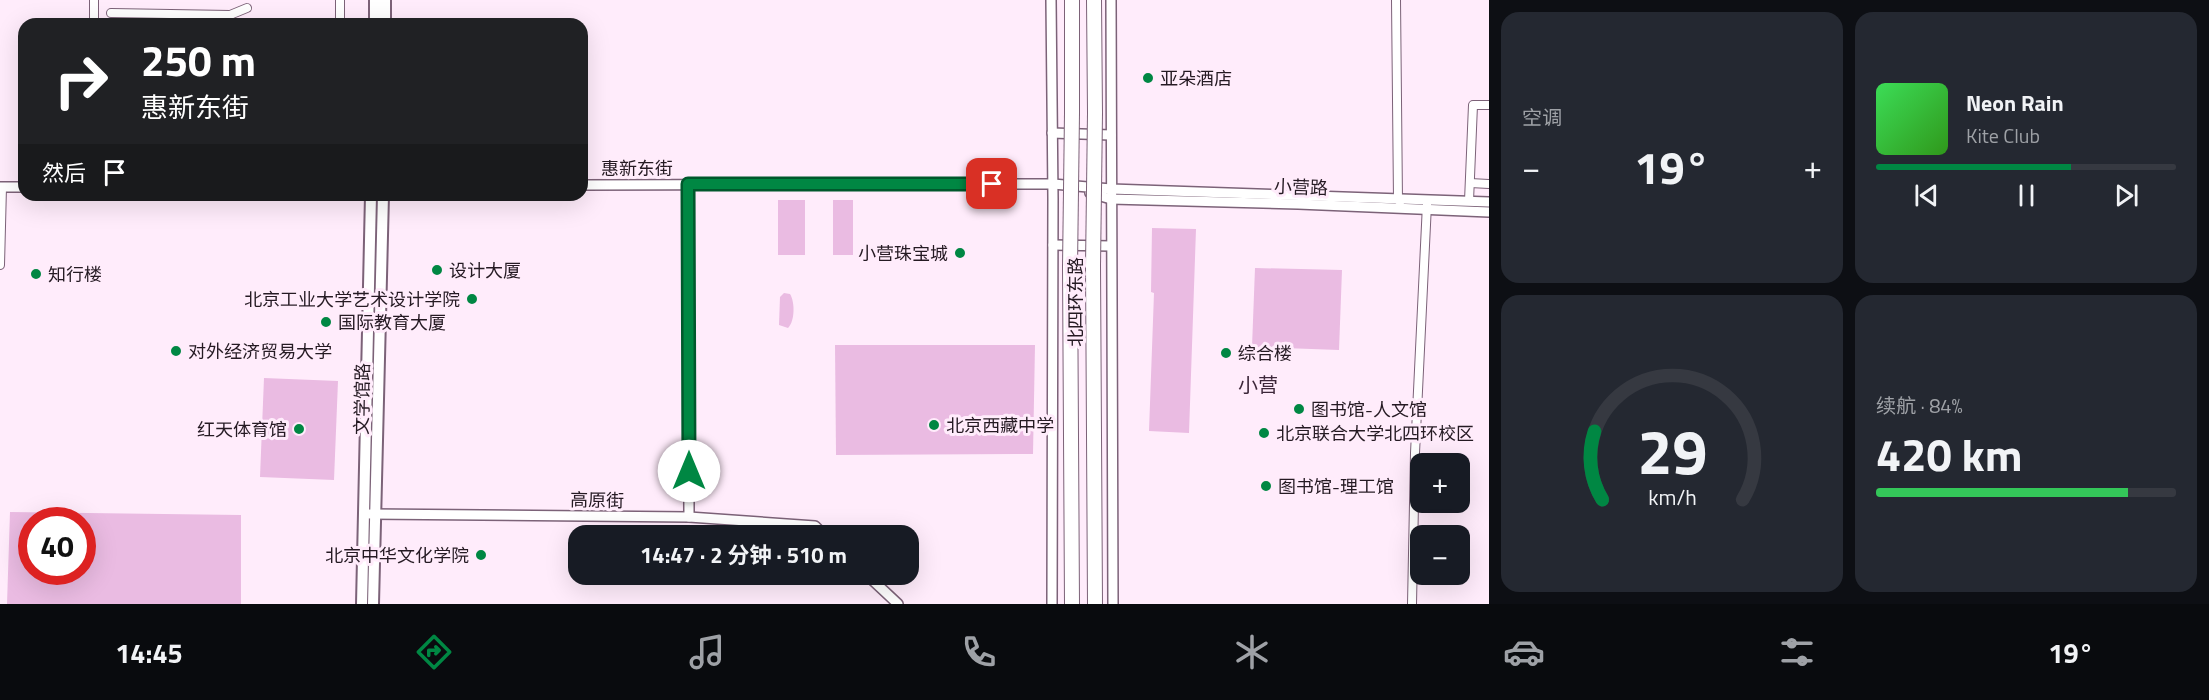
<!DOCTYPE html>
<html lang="zh">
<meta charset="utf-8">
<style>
:root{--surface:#171b24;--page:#242831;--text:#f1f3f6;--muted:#9ea1a6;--line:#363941;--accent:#008743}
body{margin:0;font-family:"Titillium Web","Noto Sans SC",sans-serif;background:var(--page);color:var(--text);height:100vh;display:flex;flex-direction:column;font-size:22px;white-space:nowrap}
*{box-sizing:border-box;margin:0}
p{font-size:20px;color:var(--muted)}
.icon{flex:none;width:33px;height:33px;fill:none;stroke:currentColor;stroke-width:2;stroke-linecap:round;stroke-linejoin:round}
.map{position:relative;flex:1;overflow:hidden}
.side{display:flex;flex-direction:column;gap:12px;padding:12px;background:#0d0f14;width:720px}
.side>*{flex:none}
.top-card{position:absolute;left:18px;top:18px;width:570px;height:183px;border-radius:18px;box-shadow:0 6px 24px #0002;background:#202124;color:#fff;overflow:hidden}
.fabs{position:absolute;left:1410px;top:453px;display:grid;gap:12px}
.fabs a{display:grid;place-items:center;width:60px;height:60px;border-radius:12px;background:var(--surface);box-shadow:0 6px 24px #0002;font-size:30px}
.speed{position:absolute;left:18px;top:507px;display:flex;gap:12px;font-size:30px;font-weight:700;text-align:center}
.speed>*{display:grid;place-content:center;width:78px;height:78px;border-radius:50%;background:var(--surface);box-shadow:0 6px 24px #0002;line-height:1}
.speed .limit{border:9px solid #d22;background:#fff;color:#111}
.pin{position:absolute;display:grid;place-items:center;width:51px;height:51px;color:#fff;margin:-26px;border-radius:12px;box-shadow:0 3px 9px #0006}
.me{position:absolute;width:66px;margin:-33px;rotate:0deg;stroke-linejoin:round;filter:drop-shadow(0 0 4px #0008)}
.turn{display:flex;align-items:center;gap:21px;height:126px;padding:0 24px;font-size:27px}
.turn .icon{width:78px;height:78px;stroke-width:2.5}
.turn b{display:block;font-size:42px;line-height:51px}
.then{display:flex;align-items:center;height:57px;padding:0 24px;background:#0003;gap:12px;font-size:22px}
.big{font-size:45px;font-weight:700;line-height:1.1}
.side .tile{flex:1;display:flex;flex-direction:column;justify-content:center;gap:9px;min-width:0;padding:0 21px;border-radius:18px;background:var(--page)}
.side .dial{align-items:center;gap:0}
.dial svg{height:156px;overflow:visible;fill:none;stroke:var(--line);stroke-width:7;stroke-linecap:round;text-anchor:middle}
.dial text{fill:var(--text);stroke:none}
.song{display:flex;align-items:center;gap:18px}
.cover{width:72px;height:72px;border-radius:9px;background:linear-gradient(135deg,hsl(130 70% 55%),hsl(110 70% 35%))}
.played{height:6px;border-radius:3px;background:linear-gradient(90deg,var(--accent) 65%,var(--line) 65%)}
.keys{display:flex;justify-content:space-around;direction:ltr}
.heat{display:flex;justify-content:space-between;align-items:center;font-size:33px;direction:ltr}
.charge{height:9px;border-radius:4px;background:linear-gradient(90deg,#34c759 84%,var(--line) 0)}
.side .tiles{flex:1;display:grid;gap:12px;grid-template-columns:repeat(2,1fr)}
.trip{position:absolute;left:568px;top:525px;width:351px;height:60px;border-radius:18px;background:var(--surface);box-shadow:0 6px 24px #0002;font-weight:700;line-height:60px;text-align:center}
.tab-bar{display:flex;height:96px;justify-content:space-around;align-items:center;background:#090b0e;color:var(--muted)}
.tab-bar .icon{width:42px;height:42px}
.tab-bar .selected{color:var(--accent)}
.tab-bar b{font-size:27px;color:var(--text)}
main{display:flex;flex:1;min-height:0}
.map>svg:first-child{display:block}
</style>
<main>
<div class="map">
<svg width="1489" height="604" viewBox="0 0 1489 604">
<rect width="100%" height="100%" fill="#ffecfb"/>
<g fill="#eabbe2" fill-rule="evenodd">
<rect x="778" y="200" width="27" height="55"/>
<rect x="833" y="200" width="20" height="55"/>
<polygon points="1152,228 1196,229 1189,433 1149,431 1154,293 1151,292"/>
<polygon points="1255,268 1342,270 1339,350 1252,347"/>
<path d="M 784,293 L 790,294 C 795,302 795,321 788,328 L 779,325 L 780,297 Z"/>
<polygon points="835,345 1035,345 1033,454 836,455"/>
<polygon points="264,378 338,381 334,480 260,477"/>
<path d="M 10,512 L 241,515 L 241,604 L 7,604 ZM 32,520 L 82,520 L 82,572 L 32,572 Z"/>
</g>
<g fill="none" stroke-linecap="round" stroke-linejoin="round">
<g stroke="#7c6278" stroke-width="10">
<g id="minor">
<polyline points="1396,0 1398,200 1400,202"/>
<polyline points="111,13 230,15"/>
<polyline points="94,24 94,0"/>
<polyline points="228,24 230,15 247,8"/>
<polyline points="340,24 340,0"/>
<polyline points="1470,183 1489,184"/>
<polyline points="1469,201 1473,105 1489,105"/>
<polyline points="0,265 2,187"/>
<polyline points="1412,604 1415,453 1427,204"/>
</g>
</g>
<g stroke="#7c6278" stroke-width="12">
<g id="tertiary">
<polyline points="1051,0 1053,198 1052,604"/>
<polyline points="1111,0 1113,604"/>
<polyline points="1052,133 1111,135"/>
<polyline points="688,184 689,517"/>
<polyline points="582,185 1053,184 1111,189 1489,202"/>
<polyline points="0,187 24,187"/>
<polyline points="1090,193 1111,199 1298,204 1489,212"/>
<polyline points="1053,245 1111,246"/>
<polyline points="370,514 689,517 815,526 825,536"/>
<polyline points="866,574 898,604"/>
</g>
</g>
<g stroke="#7c6278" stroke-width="14">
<g id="secondary">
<polyline points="375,24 375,0"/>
<polyline points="385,24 385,0"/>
<polyline points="362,604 371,195"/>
<polyline points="373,604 383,195"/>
</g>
</g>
<g stroke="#7c6278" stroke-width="16">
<g id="trunk">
<polyline points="1072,0 1072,113"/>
<polyline points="1094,0 1095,113"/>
<polyline points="1093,266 1095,604"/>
<polyline points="1070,267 1072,604"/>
</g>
</g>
<use href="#minor" stroke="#fff" stroke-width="8"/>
<use href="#tertiary" stroke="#fff" stroke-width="9"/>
<use href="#secondary" stroke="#fff" stroke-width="10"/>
<use href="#trunk" stroke="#fff" stroke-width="14"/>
<g stroke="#7c6278" stroke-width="16" stroke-linecap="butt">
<g id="trunk-bridge">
<polyline points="1093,266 1095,113"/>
<polyline points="1070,267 1072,113"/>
</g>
</g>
<use href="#trunk-bridge" stroke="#fff" stroke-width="14"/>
</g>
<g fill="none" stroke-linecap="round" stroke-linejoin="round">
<g stroke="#00582c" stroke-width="15">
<polyline id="route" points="689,471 688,184 992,184"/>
</g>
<use href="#route" stroke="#008743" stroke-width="10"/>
</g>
<g fill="#008743" stroke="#ffecfb" stroke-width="2">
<circle cx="1148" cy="78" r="6"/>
<circle cx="960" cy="253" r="6"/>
<circle cx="437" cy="270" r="6"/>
<circle cx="36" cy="274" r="6"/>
<circle cx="472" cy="299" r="6"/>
<circle cx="326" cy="322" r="6"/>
<circle cx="176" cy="351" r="6"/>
<circle cx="1226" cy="353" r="6"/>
<circle cx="1299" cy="409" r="6"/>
<circle cx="934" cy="425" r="6"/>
<circle cx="299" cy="429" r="6"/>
<circle cx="1264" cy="433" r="6"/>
<circle cx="1266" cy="486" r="6"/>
<circle cx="481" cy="555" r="6"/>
</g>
<g text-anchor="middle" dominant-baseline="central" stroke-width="6" stroke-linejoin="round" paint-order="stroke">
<g font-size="18" fill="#251a23" stroke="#ffecfb" text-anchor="start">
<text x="1160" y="78">亚朵酒店</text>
<text x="948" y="253" text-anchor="end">小营珠宝城</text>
<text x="449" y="270">设计大厦</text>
<text x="48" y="274">知行楼</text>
<text x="460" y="299" text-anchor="end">北京工业大学艺术设计学院</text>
<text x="338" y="322">国际教育大厦</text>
<text x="188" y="351">对外经济贸易大学</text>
<text x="1238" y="353">综合楼</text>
<text x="1311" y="409">图书馆-人文馆</text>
<text x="946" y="425">北京西藏中学</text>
<text x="287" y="429" text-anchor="end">红天体育馆</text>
<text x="1276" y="433">北京联合大学北四环校区</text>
<text x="1278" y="486">图书馆-理工馆</text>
<text x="469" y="555" text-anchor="end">北京中华文化学院</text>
</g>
<g font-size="18" fill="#251a23" stroke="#ffecfb">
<text x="637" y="168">惠新东街</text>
<text transform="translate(1301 187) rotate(2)">小营路</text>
<text transform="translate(1075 302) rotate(-90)">北四环东路</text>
<text transform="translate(362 399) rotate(-89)">文学馆路</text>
<text transform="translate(597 500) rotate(1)">高原街</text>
</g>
<g font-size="20" fill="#3d273a" stroke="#ffecfb">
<text x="1258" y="384">小营</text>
</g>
</g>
</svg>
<div class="fabs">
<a>+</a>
<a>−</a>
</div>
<div class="speed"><div class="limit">40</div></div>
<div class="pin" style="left:992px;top:184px;background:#d93025"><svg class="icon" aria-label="arrive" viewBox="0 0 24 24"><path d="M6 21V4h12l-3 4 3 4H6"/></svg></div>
<svg class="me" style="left:689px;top:471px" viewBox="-20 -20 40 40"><circle r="19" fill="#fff"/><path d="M0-13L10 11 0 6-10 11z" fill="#008743"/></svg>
<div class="trip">14:47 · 2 分钟 · 510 m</div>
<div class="top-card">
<div class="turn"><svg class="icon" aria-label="right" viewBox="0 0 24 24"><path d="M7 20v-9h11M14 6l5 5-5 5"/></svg><div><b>250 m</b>惠新东街</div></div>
<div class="then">然后<svg class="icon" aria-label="arrive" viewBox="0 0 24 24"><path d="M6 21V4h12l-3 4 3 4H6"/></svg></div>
</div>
</div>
<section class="side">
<div class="tiles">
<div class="tile"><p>空调</p>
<div class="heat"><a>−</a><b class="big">19°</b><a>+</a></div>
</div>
<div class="tile">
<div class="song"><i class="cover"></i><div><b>Neon Rain</b><p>Kite Club</p></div></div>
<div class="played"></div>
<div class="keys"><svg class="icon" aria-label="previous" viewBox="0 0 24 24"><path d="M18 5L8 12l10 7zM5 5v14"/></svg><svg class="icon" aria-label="pause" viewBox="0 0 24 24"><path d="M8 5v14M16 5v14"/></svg><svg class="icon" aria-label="next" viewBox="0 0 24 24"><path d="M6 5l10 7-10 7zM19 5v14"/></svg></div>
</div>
<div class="tile dial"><svg viewBox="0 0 100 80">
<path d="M14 69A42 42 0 1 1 86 69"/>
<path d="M14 69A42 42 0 0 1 10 34" stroke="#008743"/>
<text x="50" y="56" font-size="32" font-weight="700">29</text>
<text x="50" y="72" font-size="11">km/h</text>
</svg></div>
<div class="tile"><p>续航 · 84%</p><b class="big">420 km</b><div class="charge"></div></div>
</div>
</section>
</main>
<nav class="tab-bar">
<b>14:45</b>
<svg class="icon selected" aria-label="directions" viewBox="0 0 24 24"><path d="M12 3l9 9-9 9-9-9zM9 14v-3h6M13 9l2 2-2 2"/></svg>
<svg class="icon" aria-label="music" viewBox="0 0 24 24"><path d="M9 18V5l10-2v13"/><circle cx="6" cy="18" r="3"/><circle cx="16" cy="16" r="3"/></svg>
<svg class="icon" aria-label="phone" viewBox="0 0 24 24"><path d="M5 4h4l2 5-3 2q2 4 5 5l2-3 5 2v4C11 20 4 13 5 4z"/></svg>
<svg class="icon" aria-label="climate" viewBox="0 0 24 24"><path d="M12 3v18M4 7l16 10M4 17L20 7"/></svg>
<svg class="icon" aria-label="car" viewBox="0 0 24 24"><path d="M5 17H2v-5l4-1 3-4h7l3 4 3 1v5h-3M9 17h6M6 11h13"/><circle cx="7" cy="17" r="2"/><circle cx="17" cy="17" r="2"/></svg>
<svg class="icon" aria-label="filters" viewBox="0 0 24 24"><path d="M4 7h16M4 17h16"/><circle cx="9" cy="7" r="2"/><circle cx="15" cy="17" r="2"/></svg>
<b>19°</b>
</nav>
